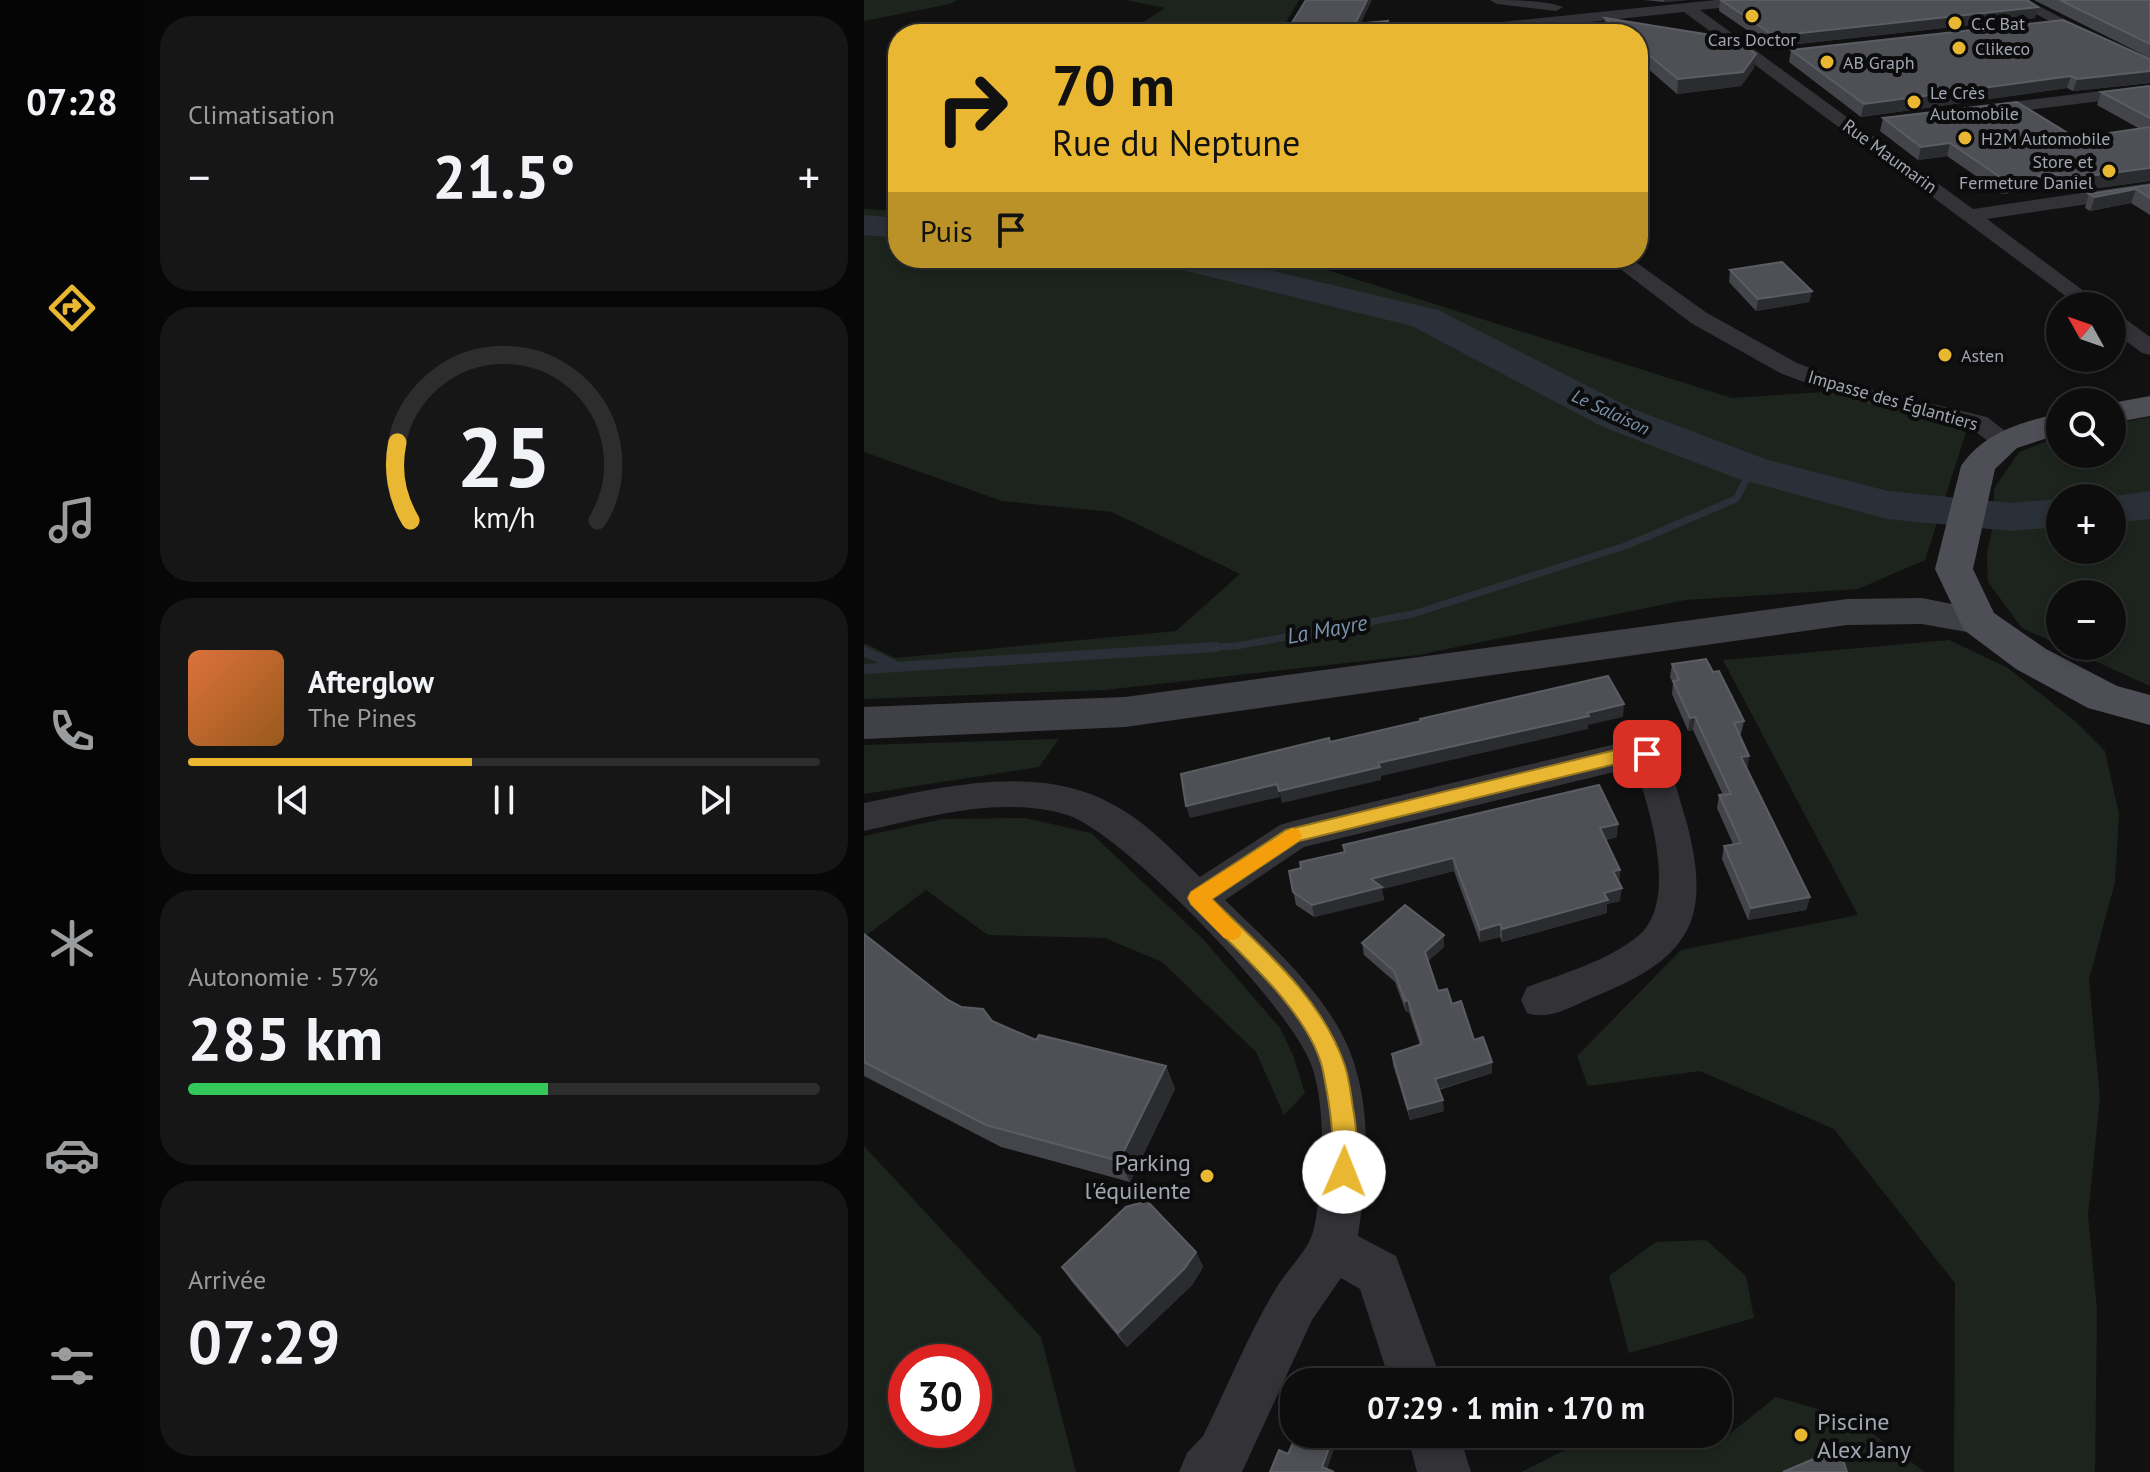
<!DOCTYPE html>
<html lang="fr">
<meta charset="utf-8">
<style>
:root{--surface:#0d0d0e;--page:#161617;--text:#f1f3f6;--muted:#9a9c9e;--line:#2d2d2e;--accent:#e9b732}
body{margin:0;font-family:"PT Sans",sans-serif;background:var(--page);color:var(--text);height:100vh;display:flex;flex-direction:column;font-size:30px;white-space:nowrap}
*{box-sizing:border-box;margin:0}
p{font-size:26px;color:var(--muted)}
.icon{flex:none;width:44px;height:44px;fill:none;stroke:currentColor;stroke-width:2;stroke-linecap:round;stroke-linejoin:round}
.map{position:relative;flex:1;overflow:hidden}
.sheet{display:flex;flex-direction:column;gap:16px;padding:16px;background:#070708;width:720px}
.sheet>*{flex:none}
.banner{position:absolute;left:24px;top:24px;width:760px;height:244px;border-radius:32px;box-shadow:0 4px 12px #0003,0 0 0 2px var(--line);background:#e9b732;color:#111;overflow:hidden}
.needle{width:52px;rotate:310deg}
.tools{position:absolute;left:1182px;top:292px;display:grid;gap:16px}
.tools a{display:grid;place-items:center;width:80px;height:80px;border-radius:50%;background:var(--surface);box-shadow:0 4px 12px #0003,0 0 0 2px var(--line);font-size:40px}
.speed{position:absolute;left:24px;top:1344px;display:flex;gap:16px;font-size:40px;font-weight:700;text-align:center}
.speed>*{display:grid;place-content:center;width:104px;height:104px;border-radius:50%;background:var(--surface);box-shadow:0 4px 12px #0003,0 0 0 2px var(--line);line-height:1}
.speed .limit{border:12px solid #d22;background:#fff;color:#111}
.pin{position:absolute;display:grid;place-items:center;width:68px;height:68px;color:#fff;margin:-34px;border-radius:16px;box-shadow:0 4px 12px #0006}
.me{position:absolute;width:88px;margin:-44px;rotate:1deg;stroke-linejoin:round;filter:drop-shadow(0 0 6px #0008)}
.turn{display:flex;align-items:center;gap:28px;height:168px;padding:0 32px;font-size:36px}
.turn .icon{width:104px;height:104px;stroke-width:2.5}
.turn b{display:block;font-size:56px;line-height:68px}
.then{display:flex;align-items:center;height:76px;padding:0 32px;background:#0003;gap:16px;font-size:30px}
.big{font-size:60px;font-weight:600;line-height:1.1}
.sheet .card{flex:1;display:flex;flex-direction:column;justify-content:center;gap:12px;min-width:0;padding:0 28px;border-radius:32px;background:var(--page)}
.sheet .dial{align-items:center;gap:0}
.dial svg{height:208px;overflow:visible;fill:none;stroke:var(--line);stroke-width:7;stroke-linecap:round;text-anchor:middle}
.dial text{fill:var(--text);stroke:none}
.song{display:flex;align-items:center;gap:24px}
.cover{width:96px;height:96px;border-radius:12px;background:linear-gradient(135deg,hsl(20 70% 55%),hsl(30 70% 35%))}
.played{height:8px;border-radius:4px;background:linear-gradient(90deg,var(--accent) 45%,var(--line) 45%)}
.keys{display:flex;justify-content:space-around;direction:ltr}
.heat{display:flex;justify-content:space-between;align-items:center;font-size:44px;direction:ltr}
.charge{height:12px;border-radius:6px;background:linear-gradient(90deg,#34c759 57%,var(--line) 0)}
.trip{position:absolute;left:416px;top:1368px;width:452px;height:80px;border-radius:32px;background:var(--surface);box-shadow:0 4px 12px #0003,0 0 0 2px var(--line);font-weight:600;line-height:80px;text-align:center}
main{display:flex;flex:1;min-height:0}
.tabs{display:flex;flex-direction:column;width:144px;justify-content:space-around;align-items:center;background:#050506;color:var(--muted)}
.tabs .icon{width:56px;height:56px}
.tabs .on{color:var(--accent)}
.tabs b{font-size:36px;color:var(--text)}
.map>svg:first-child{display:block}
</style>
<main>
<nav class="tabs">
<b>07:28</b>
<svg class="icon on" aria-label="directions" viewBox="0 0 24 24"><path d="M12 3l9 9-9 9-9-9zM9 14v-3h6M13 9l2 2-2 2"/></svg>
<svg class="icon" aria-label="music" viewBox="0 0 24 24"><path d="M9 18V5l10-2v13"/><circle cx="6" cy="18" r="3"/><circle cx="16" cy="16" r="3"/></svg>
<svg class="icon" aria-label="phone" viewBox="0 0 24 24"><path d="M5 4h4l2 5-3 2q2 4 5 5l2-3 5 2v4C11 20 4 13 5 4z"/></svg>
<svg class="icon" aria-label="climate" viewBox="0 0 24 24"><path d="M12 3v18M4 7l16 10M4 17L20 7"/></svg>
<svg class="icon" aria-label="car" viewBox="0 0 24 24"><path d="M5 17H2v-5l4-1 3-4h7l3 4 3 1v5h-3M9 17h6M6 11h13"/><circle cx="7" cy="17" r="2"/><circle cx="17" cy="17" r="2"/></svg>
<svg class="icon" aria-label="filters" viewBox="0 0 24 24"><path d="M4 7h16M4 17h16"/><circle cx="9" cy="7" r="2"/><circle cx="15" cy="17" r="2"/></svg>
</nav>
<section class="sheet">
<div class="card"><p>Climatisation</p>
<div class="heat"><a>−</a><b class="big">21.5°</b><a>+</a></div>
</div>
<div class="card dial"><svg viewBox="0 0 100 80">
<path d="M14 69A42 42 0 1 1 86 69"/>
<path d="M14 69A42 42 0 0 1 9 39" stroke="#e9b732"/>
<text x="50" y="56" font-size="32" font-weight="700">25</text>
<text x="50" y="72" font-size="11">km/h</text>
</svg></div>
<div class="card">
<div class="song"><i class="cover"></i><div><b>Afterglow</b><p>The Pines</p></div></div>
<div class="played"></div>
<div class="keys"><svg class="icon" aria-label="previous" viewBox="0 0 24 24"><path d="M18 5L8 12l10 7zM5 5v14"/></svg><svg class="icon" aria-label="pause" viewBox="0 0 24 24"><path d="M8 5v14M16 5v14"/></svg><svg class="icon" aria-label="next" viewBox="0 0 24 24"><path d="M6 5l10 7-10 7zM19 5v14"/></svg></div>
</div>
<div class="card"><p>Autonomie · 57%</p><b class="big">285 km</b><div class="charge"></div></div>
<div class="card"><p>Arrivée</p><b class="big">07:29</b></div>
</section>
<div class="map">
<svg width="1286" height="1472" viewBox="0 0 1286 1472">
<rect width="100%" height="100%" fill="#111112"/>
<g fill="#1d241e" fill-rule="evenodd">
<polygon points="0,0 93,0 86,4 0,21"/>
<polygon points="262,0 435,0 416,33 266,31 301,8"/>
<polygon points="0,209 34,211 34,258 425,258 868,398 976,391 1105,423 1061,560 994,589 821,600 554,655 241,690 0,699 0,643 31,658 312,631 376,574 248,512 138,501 0,452"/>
<path d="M 1286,417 L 1286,686 L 1158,628 L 1124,582 L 1123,553 L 1129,525 L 1130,489 L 1155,452 L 1196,436 L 1196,454 L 1248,454 L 1248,424 ZM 1196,498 L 1248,498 L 1248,550 L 1196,550 ZM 1196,594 L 1248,594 L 1248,646 L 1196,646 Z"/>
<polygon points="1085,640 1144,668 1211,721 1241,751 1255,814 1251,882 1225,979 1236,1098 1224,1215 1233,1310 1231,1472 1090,1472 1091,1283 970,1129 836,1071 724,1086 713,1056 817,950 994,915 859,660"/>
<polygon points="195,739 175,767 0,794 0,745"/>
<polygon points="162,818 227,833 339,939 416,1028 429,1055 441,1093 420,1115 392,1052 298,962 241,938 124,935 62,890 0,937 0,836 79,819"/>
<path d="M 0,1146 L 177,1337 L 212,1472 L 0,1472 ZM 42,1362 L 110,1362 L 110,1430 L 42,1430 Z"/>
<polygon points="842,1240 882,1276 890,1318 765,1353 745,1276 792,1242"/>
<polygon points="912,1397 988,1419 1061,1472 657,1472 703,1449 772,1434 863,1436"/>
</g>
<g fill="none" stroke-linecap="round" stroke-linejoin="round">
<polyline stroke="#2a3037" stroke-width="7" points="320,649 372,646 549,614 764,545 872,499 888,469"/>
<g stroke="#2a3037" stroke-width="10">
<polyline points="0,651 30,665"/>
<polyline points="0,669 352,647"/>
</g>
<g fill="#2a3037" fill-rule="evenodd">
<polygon points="0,215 34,218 34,238 0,235"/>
<polygon points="293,258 354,258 574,310 769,409 904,460 1024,491 1147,503 1196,499 1196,527 1147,531 1023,519 872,478 739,427 548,326 298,265"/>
<polygon points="1286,491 1286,519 1248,523 1248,498 1237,498"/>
</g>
<g fill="#323237" fill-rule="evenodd">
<path d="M 626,0 C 647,0 682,0 699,7 L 692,11 L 633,4 Z"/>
<polygon points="852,0 900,0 893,4 836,10 1109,209 1286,183 1286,195 1123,219 1240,306 1215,306 820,12 612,34 561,34 569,29"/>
<polygon points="1145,0 1163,0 1240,40 1237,43 1227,43"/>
<polygon points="1286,85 1286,95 1114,116 1105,111 1114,106"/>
<polygon points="742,258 766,258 843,313 933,363 997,387 1123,417 1154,441 1150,447 1132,447 1105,427 979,397 916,373 827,323"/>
<polygon points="1248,313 1256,315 1286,337 1286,355 1278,353 1248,331"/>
<path d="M 764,741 L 795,745 C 809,769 814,795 822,820 C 849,920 826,958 732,996 C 710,1005 687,1021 663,1013 L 657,1000 L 663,987 C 700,973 744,961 774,936 C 815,902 786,809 771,767 L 440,847 L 361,900 C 408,946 472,1001 491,1066 C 508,1122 502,1179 494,1236 L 532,1256 L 578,1382 L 526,1382 L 496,1289 L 477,1278 L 448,1320 L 378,1472 L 315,1472 L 323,1453 L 339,1436 C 364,1386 385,1332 414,1285 C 424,1270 438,1256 446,1240 C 454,1223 454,1194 457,1175 C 460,1145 458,1095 448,1067 C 430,1010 259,832 203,815 C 138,795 64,817 0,831 L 0,803 C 82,786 180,761 257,809 C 287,827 311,853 336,877 L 416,825 L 429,821 Z"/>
<polygon points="543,1434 595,1434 607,1472 553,1472"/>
</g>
<polygon fill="#404147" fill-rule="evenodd" points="1058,598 1128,612 1134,621 1128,630 1114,634 1058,624 983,625 261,727 0,739 0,707 261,697 983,599"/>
<g fill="#4e4f56" fill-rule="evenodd">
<polygon points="1286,396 1286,416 1248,423 1248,403"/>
<path d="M 1196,413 L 1196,434 L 1153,448 L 1131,469 L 1109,569 L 1130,613 L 1182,649 L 1253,686 L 1286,695 L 1286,725 L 1224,708 L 1152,669 L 1100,630 L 1071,569 L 1097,466 C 1120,432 1158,422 1196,413 Z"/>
</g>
</g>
<g fill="#44454a">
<polygon points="780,0 823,0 800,2"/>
<polygon points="856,0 1171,18 908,47 855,11"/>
<polygon points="1170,0 1286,0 1286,58"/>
<polygon points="741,18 890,68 877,86 813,94 774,60 774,34 743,34 740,31"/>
<polygon points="927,50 1286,59 1286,83 1209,91 1203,88 997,117 925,62"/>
<polygon points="1286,86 1286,181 1197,193 1187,187 1138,194 1083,156 1054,160 1016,131 1019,118 1207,135 1218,137 1276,129 1233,105 1237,92"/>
<polygon points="1286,185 1286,215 1267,203 1226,211 1221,208 1225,194"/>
<polygon points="866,270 948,291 945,302 892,311 865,282"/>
<polygon points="808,664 849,672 880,721 877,734 875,734 885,756 883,768 946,897 942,910 884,920 858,859 860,846 869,844 853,808 855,795 859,795 829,730 824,731 808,694 809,683 806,677"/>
<polygon points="753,837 742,840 756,870 755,882 756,901 743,904 743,913 638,942 636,937 616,942 590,871 518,889 520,900 450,917 432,905 425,871"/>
<polygon points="0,934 84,1000 128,1021 172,1040 302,1066 311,1089 266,1182 137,1147 0,1076"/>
<polygon points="580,935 580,947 564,961 574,991 588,1004 610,1040 628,1073 575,1090 580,1111 546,1120 529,1065 528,1054 556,1045 545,1012 542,1012 531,982 500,955 498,943"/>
<polygon points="332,1252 339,1267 328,1285 263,1347 208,1282 198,1267"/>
</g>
<g fill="#2b2c2f">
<polygon points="503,0 508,0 492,34 491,24"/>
<polygon points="800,0 823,0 800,2"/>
<polygon points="1174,7 1171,18 908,47 910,36"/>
<polygon points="524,21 524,34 520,34"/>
<polygon points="892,54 890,68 877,86 813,94 814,79"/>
<polygon points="1286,71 1286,83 1209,91 1213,79"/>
<polygon points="1207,76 1203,88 997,117 1000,104"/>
<polygon points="1086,143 1083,156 1054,160 1057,147"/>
<polygon points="1286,168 1286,181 1197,193 1201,179"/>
<polygon points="1192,174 1187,187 1138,194 1142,181"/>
<polygon points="1272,189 1267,203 1226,211 1231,197"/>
<polygon points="948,291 945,302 892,311 894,299"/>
<polygon points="760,704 759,717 724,725 724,729 517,776 517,780 418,803 415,791 514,763"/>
<polygon points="831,717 829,730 824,731 826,718"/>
<polygon points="885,756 883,769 877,757"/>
<polygon points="413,784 416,797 326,818 322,806"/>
<polygon points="754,824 753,837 735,841 736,828"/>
<polygon points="589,858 590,871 518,889 520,900 450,917 448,905 507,879"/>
<polygon points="756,870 755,882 749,871"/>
<polygon points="758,888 756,901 743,904 743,913 638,942 638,929 740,893"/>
<polygon points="946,897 942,910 884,920 887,908"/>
<polygon points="636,924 636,937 616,942 616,930"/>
<polygon points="580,935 580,947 562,963 561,952"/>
<polygon points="544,1000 545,1012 542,1012 541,1001"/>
<polygon points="628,1062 628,1073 572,1090 571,1079"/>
<polygon points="302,1066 311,1089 266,1182 255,1161"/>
<polygon points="579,1100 580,1111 546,1120 544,1109"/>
<polygon points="332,1252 339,1267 328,1285 263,1347 254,1333"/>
<polygon points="468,1440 471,1447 462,1472 458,1467"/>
</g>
<g fill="#4e5055" stroke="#5b5d64" stroke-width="2">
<polygon points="442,0 503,0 491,24 524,21 520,34 421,34"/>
<polygon points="857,0 1163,0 1174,7 910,36"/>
<polygon points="1196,0 1286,0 1286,44"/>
<polygon points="741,18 872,39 892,54 879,72 814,79 774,46 774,34 760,34"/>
<polygon points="1199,20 1286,59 1286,71 1213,79 1207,76 1000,104 927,50"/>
<polygon points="1286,86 1286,118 1237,92"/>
<polygon points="1153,102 1207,135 1218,137 1286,127 1286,168 1201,179 1192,174 1142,181 1086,143 1057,147 1019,118"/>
<polygon points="1286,185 1286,198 1272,189 1231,197 1225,194"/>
<polygon points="918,262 948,291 894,299 866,270"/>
<polygon points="842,659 849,672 855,671 880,721 870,723 885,756 877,757 946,897 887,908 860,846 877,843 855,795 867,794 831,717 826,718 809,681 815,680 808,664"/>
<polygon points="744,676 760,704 723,713 725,716 514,763 516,767 415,791 413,784 322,806 317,774 465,738 466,742 557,721 556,719"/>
<polygon points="735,785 754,824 736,828 756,870 749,871 758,888 740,893 744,900 638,929 636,924 616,930 589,858 507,879 518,887 448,905 429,892 425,871 437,868 436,862 481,852 479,845"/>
<polygon points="541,905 580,935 561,952 574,991 583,989 588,1004 597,1001 610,1040 619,1037 628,1062 571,1079 579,1100 544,1109 528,1054 558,1044 544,1000 541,1001 530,971 498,943"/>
<polygon points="0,934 84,1000 97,1007 119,1009 128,1021 172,1040 175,1035 302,1066 255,1161 122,1125 0,1062"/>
<polygon points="283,1201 332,1252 320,1269 254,1333 198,1267 262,1207"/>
<polygon points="433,1434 455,1434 468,1440 458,1467 470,1472 406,1472 415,1450 424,1454"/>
<polygon points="975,1448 983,1472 919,1472"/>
</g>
<path fill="#e9b732" stroke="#977720" stroke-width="2" d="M 764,747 L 783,747 L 792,754 L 783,761 L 764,761 L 435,841 L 348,899 C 398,948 458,997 481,1066 C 486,1081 487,1098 490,1114 C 493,1134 496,1162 488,1181 L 480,1184 L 471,1181 C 464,1166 469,1148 468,1132 C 467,1112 463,1091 459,1071 C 447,1012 368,946 327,904 L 324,898 L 327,892 L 422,830 Z"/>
<polygon fill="#f59e0b" points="428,828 435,830 438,836 435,841 348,899 378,931 375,938 368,940 360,938 327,904 324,898 327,892"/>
<g fill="#e9b732" stroke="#0c0c0d" stroke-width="3">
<circle cx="888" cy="16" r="8"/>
<circle cx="1091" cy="23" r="8"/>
<circle cx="1095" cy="48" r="8"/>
<circle cx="963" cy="62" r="8"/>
<circle cx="1050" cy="102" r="8"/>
<circle cx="1101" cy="138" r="8"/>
<circle cx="1245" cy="171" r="8"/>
<circle cx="1081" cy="355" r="8"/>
<circle cx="343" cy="1176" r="8"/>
<circle cx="937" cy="1435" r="8"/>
</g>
<g text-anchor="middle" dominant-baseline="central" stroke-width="8" stroke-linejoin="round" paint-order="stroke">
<g font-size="18" fill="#a2a6b2" stroke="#0c0c0d" text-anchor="start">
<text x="1107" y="23">C.C Bat</text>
<text x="888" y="39" text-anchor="middle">Cars Doctor</text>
<text x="1111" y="48">Clikeco</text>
<text x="979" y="62">AB Graph</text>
<text x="1066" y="92">Le Crès<tspan x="1066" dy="21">Automobile</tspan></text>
<text x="1117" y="138">H2M Automobile</text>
<text x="1229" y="161" text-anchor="end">Store et<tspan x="1229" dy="21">Fermeture Daniel</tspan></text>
<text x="1097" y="355">Asten</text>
</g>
<g font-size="18" fill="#a2a6b2" stroke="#0c0c0d">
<text transform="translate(1026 156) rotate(36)">Rue Maumarin</text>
<text transform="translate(1029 400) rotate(16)">Impasse des Églantiers</text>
</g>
<g font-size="18" font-style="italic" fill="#7a92ac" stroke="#0c0c0d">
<text transform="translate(747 412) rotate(25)">Le Salaison</text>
</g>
<g font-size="22" font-style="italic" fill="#7a92ac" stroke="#0c0c0d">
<text transform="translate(463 629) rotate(-10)">La Mayre</text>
</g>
<g font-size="24" fill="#a2a6b2" stroke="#0c0c0d" text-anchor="end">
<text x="327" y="1162">Parking<tspan x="327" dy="28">l'équilente</tspan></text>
<text x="953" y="1421" text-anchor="start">Piscine<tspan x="953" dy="28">Alex Jany</tspan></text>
</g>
</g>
</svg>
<div class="tools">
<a><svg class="needle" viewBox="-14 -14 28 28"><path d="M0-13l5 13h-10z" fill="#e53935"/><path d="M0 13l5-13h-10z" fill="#9a9c9e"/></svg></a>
<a><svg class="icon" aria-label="search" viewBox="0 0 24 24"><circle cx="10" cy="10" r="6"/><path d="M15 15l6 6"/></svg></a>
<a>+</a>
<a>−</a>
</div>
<div class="speed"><div class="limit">30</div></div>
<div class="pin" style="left:783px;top:754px;background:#d93025"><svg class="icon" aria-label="arrive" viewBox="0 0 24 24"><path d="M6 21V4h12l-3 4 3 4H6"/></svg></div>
<svg class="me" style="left:480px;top:1172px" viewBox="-20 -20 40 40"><circle r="19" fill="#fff"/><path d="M0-13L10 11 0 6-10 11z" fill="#e9b732"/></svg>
<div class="trip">07:29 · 1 min · 170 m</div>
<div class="banner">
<div class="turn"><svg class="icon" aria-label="right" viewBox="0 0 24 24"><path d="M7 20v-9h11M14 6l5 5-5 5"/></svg><div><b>70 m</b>Rue du Neptune</div></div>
<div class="then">Puis<svg class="icon" aria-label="arrive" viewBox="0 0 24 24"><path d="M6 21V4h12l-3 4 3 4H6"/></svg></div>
</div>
</div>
</main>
